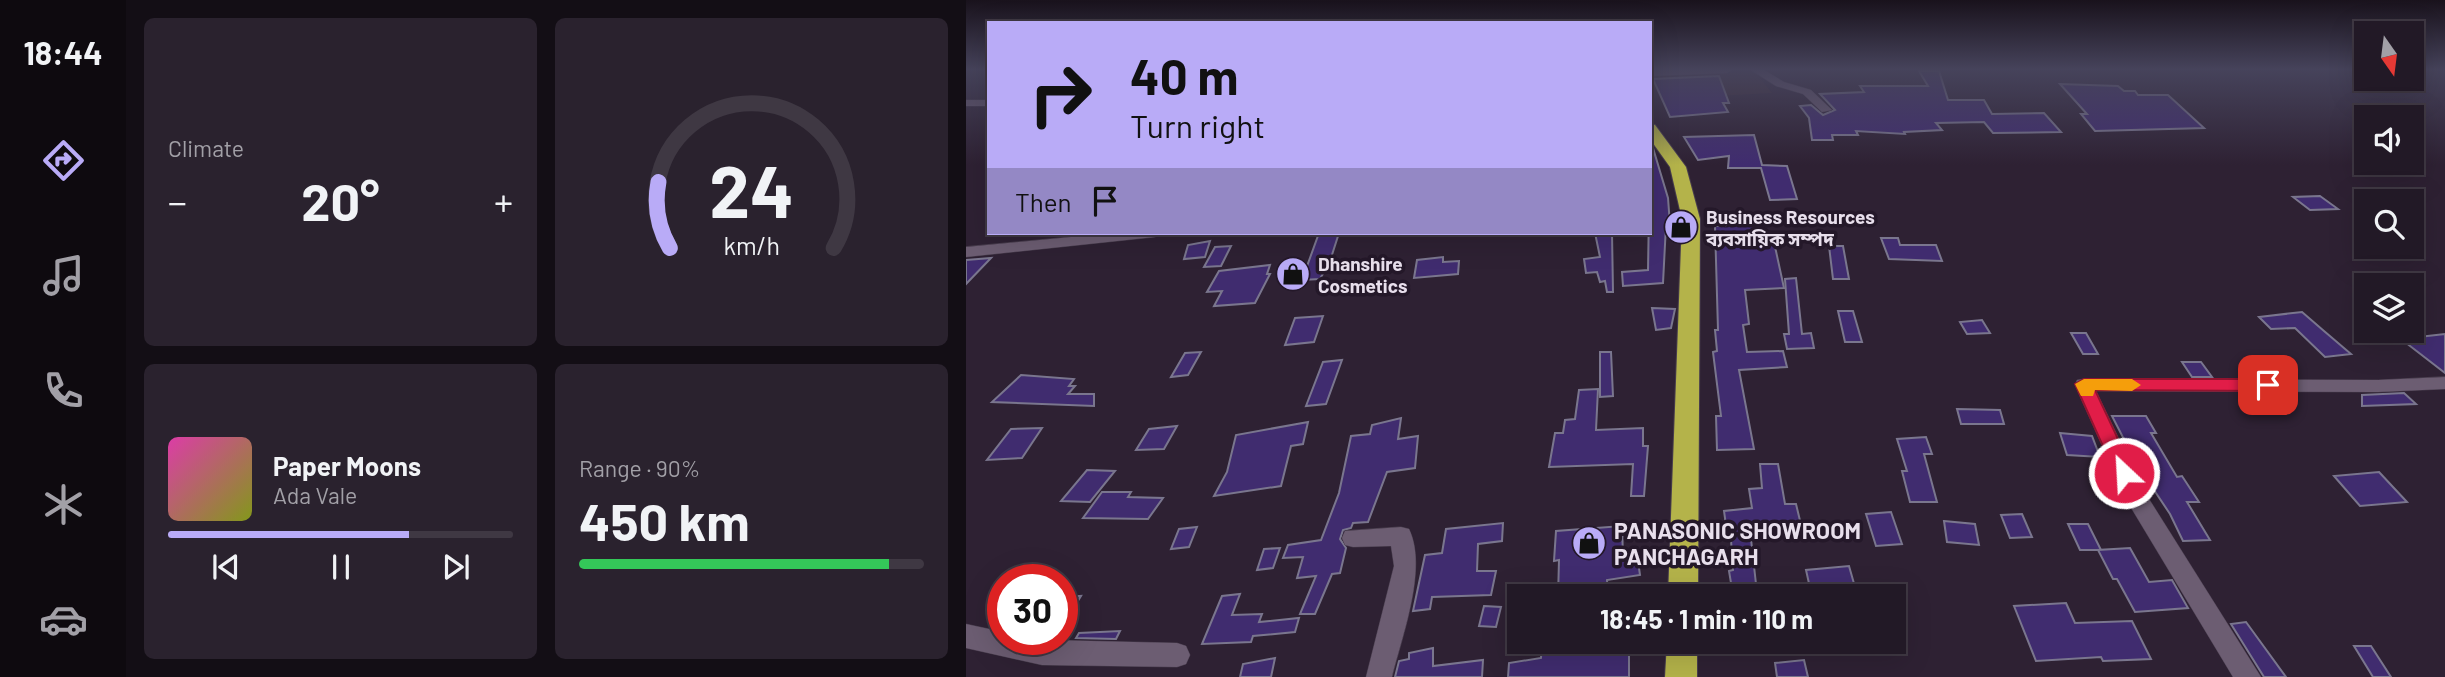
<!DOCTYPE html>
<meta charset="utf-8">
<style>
:root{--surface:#221926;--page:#2a222e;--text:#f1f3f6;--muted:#a2a0a7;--line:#3f3843;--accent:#b9abf7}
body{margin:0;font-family:Barlow,"Noto Sans Bengali",sans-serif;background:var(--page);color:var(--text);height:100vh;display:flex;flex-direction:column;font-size:26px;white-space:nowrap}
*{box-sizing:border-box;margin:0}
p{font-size:23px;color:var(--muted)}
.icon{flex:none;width:38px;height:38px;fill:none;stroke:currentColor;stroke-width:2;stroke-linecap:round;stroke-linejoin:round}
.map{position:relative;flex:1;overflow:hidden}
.side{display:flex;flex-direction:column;gap:18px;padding:18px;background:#130e15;width:840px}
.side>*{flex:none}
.hud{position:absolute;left:21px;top:21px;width:665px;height:214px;border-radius:0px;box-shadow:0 7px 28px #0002,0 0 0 2px var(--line);background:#b9abf7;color:#111;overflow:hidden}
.needle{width:46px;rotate:166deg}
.fabs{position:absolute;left:1388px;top:21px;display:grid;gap:14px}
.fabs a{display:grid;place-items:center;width:70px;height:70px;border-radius:0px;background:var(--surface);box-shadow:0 7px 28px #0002,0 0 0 2px var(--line);font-size:35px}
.speed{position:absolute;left:21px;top:564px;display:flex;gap:14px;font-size:35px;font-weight:700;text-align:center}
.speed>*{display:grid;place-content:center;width:91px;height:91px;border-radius:50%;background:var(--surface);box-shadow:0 7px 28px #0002,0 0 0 2px var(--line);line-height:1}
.speed .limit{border:10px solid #d22;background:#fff;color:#111}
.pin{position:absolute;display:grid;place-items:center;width:60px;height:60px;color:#fff;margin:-30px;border-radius:14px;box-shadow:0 4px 10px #0006}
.me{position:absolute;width:77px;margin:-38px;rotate:335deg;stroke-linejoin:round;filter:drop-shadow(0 0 5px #0008)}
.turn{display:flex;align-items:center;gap:24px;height:147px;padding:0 28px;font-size:32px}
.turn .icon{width:91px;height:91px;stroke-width:2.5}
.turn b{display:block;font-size:49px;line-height:60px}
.then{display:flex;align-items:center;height:66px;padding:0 28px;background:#0003;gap:14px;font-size:26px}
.big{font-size:52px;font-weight:700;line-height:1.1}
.side .card{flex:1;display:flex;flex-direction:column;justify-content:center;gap:10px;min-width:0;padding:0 24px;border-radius:10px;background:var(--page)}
.side .dial{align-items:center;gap:0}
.dial svg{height:182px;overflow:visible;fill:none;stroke:var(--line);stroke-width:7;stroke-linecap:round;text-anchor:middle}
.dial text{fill:var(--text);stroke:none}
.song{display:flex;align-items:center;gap:21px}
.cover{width:84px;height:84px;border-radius:10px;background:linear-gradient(135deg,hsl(320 70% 55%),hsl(70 70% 35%))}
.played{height:7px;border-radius:4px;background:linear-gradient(90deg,var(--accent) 70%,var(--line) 70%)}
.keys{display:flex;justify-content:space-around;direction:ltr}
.heat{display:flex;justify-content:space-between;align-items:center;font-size:38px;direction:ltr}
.charge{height:10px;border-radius:5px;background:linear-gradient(90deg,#34c759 90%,var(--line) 0)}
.side .tiles{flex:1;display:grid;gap:18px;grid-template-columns:repeat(2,1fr)}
.trip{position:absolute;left:541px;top:584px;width:399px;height:70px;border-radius:0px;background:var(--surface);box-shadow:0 7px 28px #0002,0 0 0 2px var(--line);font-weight:700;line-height:70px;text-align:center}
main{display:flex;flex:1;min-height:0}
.tab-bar{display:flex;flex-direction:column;width:126px;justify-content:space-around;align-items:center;background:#0e0a0f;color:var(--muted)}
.tab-bar .icon{width:49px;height:49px}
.tab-bar .on{color:var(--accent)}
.tab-bar b{font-size:32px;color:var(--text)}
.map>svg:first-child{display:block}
</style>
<main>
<nav class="tab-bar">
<b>18:44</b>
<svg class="icon on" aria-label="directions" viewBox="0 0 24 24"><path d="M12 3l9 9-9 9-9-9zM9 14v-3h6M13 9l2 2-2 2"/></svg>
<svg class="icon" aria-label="music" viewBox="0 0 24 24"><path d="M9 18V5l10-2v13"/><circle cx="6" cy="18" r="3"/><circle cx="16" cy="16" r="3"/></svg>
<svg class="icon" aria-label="phone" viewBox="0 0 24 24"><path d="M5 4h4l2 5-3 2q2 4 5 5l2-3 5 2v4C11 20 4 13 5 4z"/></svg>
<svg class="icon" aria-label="climate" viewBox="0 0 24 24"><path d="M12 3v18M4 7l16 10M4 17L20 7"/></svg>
<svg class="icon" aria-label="car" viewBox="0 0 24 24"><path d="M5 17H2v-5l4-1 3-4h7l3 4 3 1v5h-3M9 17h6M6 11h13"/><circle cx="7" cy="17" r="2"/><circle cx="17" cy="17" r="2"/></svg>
</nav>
<section class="side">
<div class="tiles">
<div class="card"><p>Climate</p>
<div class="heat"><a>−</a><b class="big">20°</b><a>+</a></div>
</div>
<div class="card dial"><svg viewBox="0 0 100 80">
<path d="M14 69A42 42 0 1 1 86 69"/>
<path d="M14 69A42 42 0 0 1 9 40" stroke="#b9abf7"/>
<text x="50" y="56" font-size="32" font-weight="700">24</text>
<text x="50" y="72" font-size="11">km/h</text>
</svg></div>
<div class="card">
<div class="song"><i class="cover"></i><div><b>Paper Moons</b><p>Ada Vale</p></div></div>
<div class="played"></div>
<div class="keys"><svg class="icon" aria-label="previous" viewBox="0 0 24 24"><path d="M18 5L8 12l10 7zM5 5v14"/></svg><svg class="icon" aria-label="pause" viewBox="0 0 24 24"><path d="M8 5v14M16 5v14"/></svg><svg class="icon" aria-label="next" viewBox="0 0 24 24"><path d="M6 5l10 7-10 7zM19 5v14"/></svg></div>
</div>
<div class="card"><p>Range · 90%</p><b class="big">450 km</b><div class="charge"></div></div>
</div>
</section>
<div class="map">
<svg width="1479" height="677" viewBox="0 0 1479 677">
<rect width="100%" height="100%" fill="#2e2133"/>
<polygon fill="#392832" points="789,72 806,93 696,99 684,82 684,76"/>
<g fill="#402c6f" stroke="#7a768e" stroke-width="2">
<polygon points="953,71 973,71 982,100 1018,100 1026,114 1078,113 1095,132 1027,133 1018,122 970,123 976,130 938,132 939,134 890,131 892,135 866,135 867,140 846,140 843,118 834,106 845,105 857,115 869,110 854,94 898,92 894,86 962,86"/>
<polygon points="753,76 763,103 757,103 762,112 704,117 687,79"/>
<polygon points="1094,84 1152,86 1158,91 1169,91 1172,95 1202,95 1238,128 1129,131 1115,114 1121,114"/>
<polygon points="788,135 796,165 821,166 831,199 804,200 795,168 762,168 763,156 732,160 718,137"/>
<polygon points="687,148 702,198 704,225 700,225 697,283 657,286 656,272 682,270 684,149"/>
<polygon points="1354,196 1372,209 1344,210 1327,197"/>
<polygon points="787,225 788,242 808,242 818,288 779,290 783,324 777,325 781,352 817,351 821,367 773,370 788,449 751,450 750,416 755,416 747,352 751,351 749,330 752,330 749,226"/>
<polygon points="353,233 373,233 364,261 354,279 336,280"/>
<polygon points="629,233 646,233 647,292 641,292 639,281 634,282 631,272 620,273 618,259 634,257"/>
<polygon points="915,238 932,238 934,245 970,245 976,261 923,259"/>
<polygon points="244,241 239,257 218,259 222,245"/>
<polygon points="265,246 255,266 238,267 249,247"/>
<polygon points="863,246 877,246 883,279 867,279"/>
<polygon points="477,257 477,262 493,261 492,274 448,278 451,260"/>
<polygon points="25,258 0,284 0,260"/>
<polygon points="304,265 301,274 304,274 289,303 248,306 256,291 241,292 253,271"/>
<polygon points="830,278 836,334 845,333 848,348 821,349 818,334 823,334 819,279"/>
<polygon points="686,308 709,309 705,328 690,330"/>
<polygon points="872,311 887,311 896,342 879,342"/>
<polygon points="1336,312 1358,331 1385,354 1359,357 1329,328 1305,329 1293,317"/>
<polygon points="357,316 348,342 319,345 329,318"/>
<polygon points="1016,320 1024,333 1001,334 994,322"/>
<polygon points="1105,333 1120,333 1132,354 1117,354"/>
<polygon points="1479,334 1479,373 1435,339"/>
<polygon points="235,352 222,375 205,377 219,353"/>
<polygon points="634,352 645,352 647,396 634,397"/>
<polygon points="376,360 360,404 340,406 357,362"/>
<polygon points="1216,362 1235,362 1246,377 1226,377"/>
<polygon points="55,375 108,379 103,386 109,386 102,394 128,394 128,406 26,402"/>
<polygon points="632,389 630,430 677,428 677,446 682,446 678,496 665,496 667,464 583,467 589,433 597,433 599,420 609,419 613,390"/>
<polygon points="1438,393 1450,404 1396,406 1396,395"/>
<polygon points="991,409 1034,410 1038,424 995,424"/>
<polygon points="1146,416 1180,416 1190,433 1185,433 1211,477 1216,476 1233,502 1221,502 1244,540 1217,541 1204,514 1172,466 1169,466 1162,451 1164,451"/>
<polygon points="435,418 432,439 452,436 449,468 421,472 402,522 387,523 385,528 377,530 374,539 380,548 374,573 366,574 349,614 334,614 350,576 331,578 337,557 317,558 322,545 355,540 373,493 385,436 404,434 406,425"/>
<polygon points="342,422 337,444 325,446 315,486 248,496 261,472 270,435"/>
<polygon points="211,426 198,449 170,450 183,429"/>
<polygon points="76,428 56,458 21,460 45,429"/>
<polygon points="1094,433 1126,436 1134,457 1101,455"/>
<polygon points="960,437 966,454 958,454 971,502 944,502 936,471 941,471 931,439"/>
<polygon points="794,464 812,464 819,504 830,504 837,533 785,539 791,593 767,595 763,571 767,570 765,540 762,540 758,511 786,508 783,489 796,488"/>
<polygon points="121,470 149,471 124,502 95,501"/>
<polygon points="1413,472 1441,502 1394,506 1368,476"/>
<polygon points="136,492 165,492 162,497 197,498 182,519 117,518"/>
<polygon points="925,512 936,544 910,546 900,514"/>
<polygon points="1056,514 1066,537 1044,538 1035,515"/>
<polygon points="978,521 1009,524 1013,545 981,542"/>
<polygon points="537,523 536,541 512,544 511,571 530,571 525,595 466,597 464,609 447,611 459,555 476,553 480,529"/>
<polygon points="1102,524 1122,524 1135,550 1114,550"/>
<polygon points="656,526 657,556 671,554 674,575 641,580 642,597 592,597 593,560 588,561 590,531"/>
<polygon points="231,527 223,547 205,549 213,529"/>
<polygon points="314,548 307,568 291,570 298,549"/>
<polygon points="1164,548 1183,582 1206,580 1222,608 1169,612 1151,579 1147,579 1132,550"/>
<polygon points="883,566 889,587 879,588 882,597 846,597 840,570"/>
<polygon points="274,594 266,615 296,614 293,622 333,618 329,632 287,636 285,642 236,644 256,596"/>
<polygon points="115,596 96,627 96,602 100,597"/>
<polygon points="1100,603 1109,623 1166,621 1185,659 1137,661 1135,657 1070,661 1048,606"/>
<polygon points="518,606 535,607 530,627 513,626"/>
<polygon points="1280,622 1320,677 1298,677 1265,624"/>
<polygon points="154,631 150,639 110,638 113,633"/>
<polygon points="576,642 663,642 663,677 542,677 543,663 575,658"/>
<polygon points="1388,646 1405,646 1425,677 1407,677"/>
<polygon points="467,648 467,666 517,660 516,677 429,677 433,661 443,659 443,653"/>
<polygon points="309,658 305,677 274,677 277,664"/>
<polygon points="838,660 842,677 811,677 809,663"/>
</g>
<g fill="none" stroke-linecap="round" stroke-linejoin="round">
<g stroke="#483d4d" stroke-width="1">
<g id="minor">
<polygon points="684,70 766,70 761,73 684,76"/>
<polygon points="785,70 798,70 818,82 845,90 866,110 856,112 837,94 810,86"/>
<rect x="0" y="100" width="23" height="6"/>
<polygon points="147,233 196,233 189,237 0,257 0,247"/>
<polygon points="1479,377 1479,389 1412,392 1130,391 1178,491 1295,677 1267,677 1161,501 1109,385 1111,380 1118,379 1412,380"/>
<path d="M 435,527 L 443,529 C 462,568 436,636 426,677 L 400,677 L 428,566 L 425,546 L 387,547 L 379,545 L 376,538 L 379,531 Z"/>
<polygon points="0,624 37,632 37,639 211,643 220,646 224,655 220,664 211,667 76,665 0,648"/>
</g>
</g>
<g stroke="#483d4d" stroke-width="2">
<g id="highway">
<polygon points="684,124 689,125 720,167 734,219 732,597 702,597 716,219 704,167 684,139"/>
<polygon points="701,642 731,642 731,677 699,677"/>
</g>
</g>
<use href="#minor" fill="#6c5d72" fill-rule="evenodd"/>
<use href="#highway" fill="#b4b34a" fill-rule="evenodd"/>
</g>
<linearGradient id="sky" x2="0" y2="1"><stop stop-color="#19121c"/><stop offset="0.42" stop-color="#46435b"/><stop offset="1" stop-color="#46435b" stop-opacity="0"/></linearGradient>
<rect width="1479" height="165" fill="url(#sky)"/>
<polygon fill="#e11d48" stroke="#92132f" stroke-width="2" points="1118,379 1302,379 1311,385 1302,391 1129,390 1168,473 1165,478 1158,480 1152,478 1149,473 1109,384"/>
<polygon fill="#f59e0b" points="1118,379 1166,379 1175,385 1166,391 1129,390 1127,396 1115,396 1109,384"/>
<defs>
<g id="shop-disc" transform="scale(1.75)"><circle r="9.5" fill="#b9abf7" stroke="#241829"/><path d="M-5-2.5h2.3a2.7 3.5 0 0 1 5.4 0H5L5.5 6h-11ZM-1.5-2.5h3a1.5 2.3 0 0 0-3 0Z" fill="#111"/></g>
</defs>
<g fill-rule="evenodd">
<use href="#shop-disc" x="715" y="227"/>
<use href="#shop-disc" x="327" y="274"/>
<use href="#shop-disc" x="623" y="543"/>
</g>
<g text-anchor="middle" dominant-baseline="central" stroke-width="7" stroke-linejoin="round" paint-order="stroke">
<g font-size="19" font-weight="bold" fill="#e8dfec" stroke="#241829" text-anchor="start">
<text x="740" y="216">Business Resources<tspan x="740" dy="22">ব্যবসায়িক সম্পদ</tspan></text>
<text x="352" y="263">Dhanshire<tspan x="352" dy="22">Cosmetics</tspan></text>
</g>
<g font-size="23" font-weight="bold" fill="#e8dfec" stroke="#241829" text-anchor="start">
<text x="648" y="530">PANASONIC SHOWROOM<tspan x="648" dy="26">PANCHAGARH</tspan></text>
</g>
</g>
</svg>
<div class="fabs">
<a><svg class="needle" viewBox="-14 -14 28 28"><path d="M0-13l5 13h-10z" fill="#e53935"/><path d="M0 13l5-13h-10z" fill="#a2a0a7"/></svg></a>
<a><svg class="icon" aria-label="sound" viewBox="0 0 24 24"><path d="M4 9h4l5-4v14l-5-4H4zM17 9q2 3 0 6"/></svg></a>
<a><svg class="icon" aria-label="search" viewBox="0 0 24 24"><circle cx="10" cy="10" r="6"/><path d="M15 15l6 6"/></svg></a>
<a><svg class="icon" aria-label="layers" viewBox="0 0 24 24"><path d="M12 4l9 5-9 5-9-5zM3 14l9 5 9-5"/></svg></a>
</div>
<div class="speed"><div class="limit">30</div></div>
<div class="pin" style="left:1302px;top:385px;background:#d93025"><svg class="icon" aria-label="arrive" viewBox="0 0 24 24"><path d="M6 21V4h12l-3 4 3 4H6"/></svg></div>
<svg class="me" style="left:1158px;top:473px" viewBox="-20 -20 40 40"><circle r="17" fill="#e11d48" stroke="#fff" stroke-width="3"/><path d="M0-11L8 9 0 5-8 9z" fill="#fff"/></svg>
<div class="trip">18:45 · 1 min · 110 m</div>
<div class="hud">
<div class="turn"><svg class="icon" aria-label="right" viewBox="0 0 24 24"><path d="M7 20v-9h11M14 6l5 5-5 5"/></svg><div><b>40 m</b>Turn right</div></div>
<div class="then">Then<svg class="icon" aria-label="arrive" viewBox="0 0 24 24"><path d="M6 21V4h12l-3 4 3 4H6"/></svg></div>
</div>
</div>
</main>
